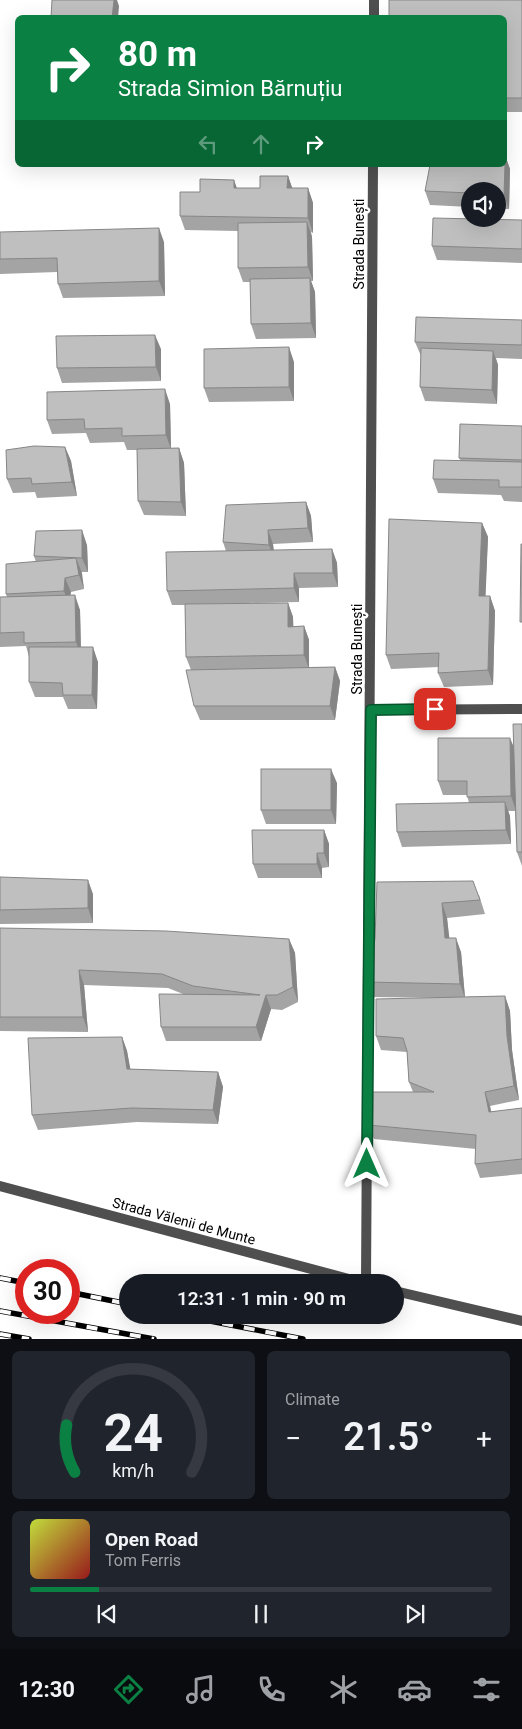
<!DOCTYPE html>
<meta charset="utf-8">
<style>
:root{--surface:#171b24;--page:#20242c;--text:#f1f3f6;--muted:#9ea1a6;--line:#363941;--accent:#0b8043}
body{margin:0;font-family:Roboto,sans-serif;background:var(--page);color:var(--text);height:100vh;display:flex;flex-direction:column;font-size:19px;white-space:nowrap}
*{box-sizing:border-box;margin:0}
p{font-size:16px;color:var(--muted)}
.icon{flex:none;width:28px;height:28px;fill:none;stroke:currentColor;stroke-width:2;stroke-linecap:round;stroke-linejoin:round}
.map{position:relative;height:1339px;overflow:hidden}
.side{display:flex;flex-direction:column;gap:12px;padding:12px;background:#0d0f14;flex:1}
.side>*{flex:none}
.hud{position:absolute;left:15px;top:15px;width:492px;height:152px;border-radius:8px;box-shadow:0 5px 20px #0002;background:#0b8043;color:#fff;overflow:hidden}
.fabs{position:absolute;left:461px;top:182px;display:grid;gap:10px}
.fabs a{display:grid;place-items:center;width:45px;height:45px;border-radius:50%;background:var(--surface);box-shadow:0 5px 20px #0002;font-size:25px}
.speed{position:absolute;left:15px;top:1259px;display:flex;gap:10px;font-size:25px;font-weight:700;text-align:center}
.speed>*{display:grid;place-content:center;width:65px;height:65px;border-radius:50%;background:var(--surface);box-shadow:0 5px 20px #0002;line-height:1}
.speed .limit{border:8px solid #d22;background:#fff;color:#111}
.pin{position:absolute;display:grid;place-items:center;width:42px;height:42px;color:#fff;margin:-21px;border-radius:10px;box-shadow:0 2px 8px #0006}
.me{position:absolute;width:55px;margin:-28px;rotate:0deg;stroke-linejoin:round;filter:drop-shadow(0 0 4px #0008)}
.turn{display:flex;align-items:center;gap:18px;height:105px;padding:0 20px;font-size:22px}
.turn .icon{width:65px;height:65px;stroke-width:2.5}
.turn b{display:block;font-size:35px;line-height:42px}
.lanes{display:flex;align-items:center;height:48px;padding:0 20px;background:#0003;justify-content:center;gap:25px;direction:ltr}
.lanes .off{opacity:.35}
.big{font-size:38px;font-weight:600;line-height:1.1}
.side .card{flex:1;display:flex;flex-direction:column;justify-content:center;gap:8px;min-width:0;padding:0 18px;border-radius:8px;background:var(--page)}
.side .dial{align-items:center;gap:0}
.dial svg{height:130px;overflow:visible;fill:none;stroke:var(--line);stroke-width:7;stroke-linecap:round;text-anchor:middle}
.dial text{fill:var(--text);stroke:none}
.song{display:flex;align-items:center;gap:15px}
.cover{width:60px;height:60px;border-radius:8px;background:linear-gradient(135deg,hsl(70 70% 55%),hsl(0 70% 35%))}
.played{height:5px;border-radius:2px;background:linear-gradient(90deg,var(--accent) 15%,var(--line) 15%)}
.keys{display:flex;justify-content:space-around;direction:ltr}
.heat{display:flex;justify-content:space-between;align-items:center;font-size:28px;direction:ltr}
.side .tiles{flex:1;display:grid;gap:12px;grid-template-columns:1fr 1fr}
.card:last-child{grid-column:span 2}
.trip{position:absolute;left:119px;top:1274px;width:285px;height:50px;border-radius:25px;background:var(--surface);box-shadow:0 5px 20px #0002;font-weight:600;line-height:50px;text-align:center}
.menu{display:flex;height:80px;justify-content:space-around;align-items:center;background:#090b0e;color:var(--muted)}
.menu .icon{width:35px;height:35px}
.menu .current{color:var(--accent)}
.menu b{font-size:22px;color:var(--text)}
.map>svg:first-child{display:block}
</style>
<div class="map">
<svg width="522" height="1339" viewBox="0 0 522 1339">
<rect width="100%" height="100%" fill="#fff"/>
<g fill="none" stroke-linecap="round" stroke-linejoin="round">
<g stroke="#4f4f4f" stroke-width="10">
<polyline points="374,18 374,0"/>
<polyline points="371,710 522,709"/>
<polyline points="0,1186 360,1282"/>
<polyline points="366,1282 373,165"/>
<polyline points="395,1291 522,1321"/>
</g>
<g stroke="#000" stroke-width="5.5">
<g id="rail">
<polyline points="0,1278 26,1283"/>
<polyline points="69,1292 128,1304"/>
<polyline points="0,1311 154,1339"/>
<polyline points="179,1315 303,1339"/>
<polyline points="0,1334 29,1339"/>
</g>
</g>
<use href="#rail" stroke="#fff" stroke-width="4" stroke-dasharray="11" stroke-linecap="butt"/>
</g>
<g fill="#a4a4a4">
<polygon points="522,0 522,112 505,112 505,18"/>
<polygon points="505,155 510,169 509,209 498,209 498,191 470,191 470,207 430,205 425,191"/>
<polygon points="288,176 292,188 308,188 313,203 313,233 311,232 312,237 313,281 311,281 315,292 316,338 256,339 251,324 250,282 243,282 238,268 238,231 185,230 180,216 200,192 237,188 260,188"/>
<polygon points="522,220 522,263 437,260 432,246"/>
<polygon points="0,232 164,242 165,296 63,298 58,284 57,272 0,274"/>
<polygon points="522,320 522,359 496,358 498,365 497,404 425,401 420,387 421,356 415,342"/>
<polygon points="161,349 161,381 62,383 57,368"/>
<polygon points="294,362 294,401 209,402 204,388"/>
<polygon points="170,404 171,448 179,448 184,463 186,516 144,515 138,501 137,450 127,450 124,442 90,443 86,433 52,434 47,420"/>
<polygon points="522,426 522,502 504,501 501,495 438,493 433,479 461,461 459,458"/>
<polygon points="65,447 71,461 77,496 37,498 35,492 13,493 7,479"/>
<polygon points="306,502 311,516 313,542 273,544 274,550 332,549 337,563 338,587 299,588 299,602 200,604 288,603 293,617 293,627 304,626 309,640 309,667 335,667 340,681 335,720 200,720 194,706 191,670 186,657 185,605 172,605 167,591 226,551 223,542"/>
<polygon points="482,523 488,537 485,596 490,596 495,611 493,685 444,687 438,673 439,667 391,669 386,655"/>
<polygon points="87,545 88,572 81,572 84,589 71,592 70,595 80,610 81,647 98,662 97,709 68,709 63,697 35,697 29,682 29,657 26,646 0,647 0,597 7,597 6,594 36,562 34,556"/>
<polygon points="522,724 522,866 517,852 515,811 508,811 510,816 511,844 402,847 397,832 469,803 467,795 443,795 438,781 513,746"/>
<polygon points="337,783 336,824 266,824 261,810"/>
<polygon points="324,830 329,844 329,867 322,868 322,878 258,878 253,864"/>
<polygon points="0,877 93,894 93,923 0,924"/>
<polygon points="377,882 479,895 485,914 447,918 449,938 461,952 465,997 505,996 510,1011 512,1050 519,1100 490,1106 491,1112 522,1108 522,1174 480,1178 475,1164 476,1149 374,1139 368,1125 413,1092 409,1082 407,1052 381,1050 376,1036 452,998 371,997 366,982 375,939"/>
<polygon points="0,928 289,939 295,953 298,1002 282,1010 271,1009 261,1041 166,1041 161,1027 183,994 168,988 84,985 88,1032 0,1031"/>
<polygon points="122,1037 127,1051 130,1069 218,1072 223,1087 218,1124 137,1122 38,1130 32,1115"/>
</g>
<g fill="#868686">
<polygon points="114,0 117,0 119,6 118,18 112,18"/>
<polygon points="505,155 510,169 509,209 504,195"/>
<polygon points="288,176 293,190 287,188"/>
<polygon points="234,180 239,194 234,188"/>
<polygon points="308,188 313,203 313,233 308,218"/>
<polygon points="307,222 312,237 313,281 308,267"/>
<polygon points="159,228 164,242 165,296 159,281"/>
<polygon points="310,278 315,292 316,338 311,323"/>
<polygon points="155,335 161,349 161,381 156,367"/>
<polygon points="289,347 294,362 294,401 289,387"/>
<polygon points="493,351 498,365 497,404 492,390"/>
<polygon points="165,389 170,404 171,449 166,435"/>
<polygon points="65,447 71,461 77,496 72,482"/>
<polygon points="179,448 184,463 186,516 181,502"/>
<polygon points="306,502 311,516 313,542 308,528"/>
<polygon points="482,523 488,537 485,610 479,596"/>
<polygon points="82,530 87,545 88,572 82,558"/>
<polygon points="268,530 273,544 274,560 269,545"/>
<polygon points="332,549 337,563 338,587 333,573"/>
<polygon points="76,558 82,573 84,589 79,575"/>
<polygon points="294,573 299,588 299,602 294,588"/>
<polygon points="65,578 71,592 69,605 64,591"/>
<polygon points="75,595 80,610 81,656 76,642"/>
<polygon points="490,596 495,611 493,685 488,670"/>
<polygon points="288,603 293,617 294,641 288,627"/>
<polygon points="304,626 309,640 309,669 304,655"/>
<polygon points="93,647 98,662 97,709 92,695"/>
<polygon points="335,667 340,681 335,720 330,706"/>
<polygon points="510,738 516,752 516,811 511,796"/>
<polygon points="331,769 337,783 336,824 331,810"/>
<polygon points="505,802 510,816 511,844 506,830"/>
<polygon points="324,830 329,844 329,867 324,853"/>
<polygon points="317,853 322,868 322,878 317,864"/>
<polygon points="88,880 93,894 93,923 88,908"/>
<polygon points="442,903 447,918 451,952 445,938"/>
<polygon points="456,938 461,952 465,998 460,984"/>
<polygon points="289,939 295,953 298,1002 293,987"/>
<polygon points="79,970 84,985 88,1032 83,1017"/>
<polygon points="266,995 271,1009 261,1041 256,1027"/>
<polygon points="505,996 510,1011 512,1050 519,1100 514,1086 507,1036"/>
<polygon points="122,1037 127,1051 133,1083 127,1069"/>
<polygon points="218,1072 223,1087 218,1124 213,1110"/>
<polygon points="485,1092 490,1106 494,1126 489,1112"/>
</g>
<g fill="#bfbfbf" stroke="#868686">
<polygon points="52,0 114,0 112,18 51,18"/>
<polygon points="389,0 522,0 522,98 505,98 505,18 389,18"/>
<polygon points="430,165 505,165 504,195 498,195 498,191 470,191 470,193 425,191"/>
<polygon points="260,176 288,176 287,188 308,188 308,218 180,216 180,192 200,192 200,179 234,180 234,188 260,188"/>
<polygon points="433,218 522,220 522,249 432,246"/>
<polygon points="307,222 308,267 238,268 238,223"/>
<polygon points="159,228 159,281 58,284 57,258 0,259 0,232"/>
<polygon points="310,278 311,323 251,324 250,279"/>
<polygon points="416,317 522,320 522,345 415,342"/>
<polygon points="155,335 156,367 57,368 56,336"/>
<polygon points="289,347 289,387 204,388 204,349"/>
<polygon points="421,348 493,351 492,390 420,387"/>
<polygon points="165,389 166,435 122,436 122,428 85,429 84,419 47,420 47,392"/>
<polygon points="460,424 522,426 522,460 459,458"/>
<polygon points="34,446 65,447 72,482 32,484 31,478 7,479 6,450"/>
<polygon points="179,448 181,502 138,501 137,449"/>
<polygon points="434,460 522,462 522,487 499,487 499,480 433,479"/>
<polygon points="306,502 308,528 268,530 269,545 223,542 226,505"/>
<polygon points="389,519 482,523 479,596 490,596 488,670 438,673 439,653 386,655"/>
<polygon points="82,530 82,558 34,556 36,531"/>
<polygon points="521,544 522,544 522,622 520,622"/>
<polygon points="332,549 333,573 294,573 294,588 167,591 166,552"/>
<polygon points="76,558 79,575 65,578 64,591 6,594 6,564"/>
<polygon points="75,595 76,642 24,643 24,632 0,633 0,597"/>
<polygon points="288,603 288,627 304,626 304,655 186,657 185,604"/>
<polygon points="29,647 93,647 92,695 63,695 62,683 29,682"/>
<polygon points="335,667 330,706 194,706 186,670"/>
<polygon points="513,724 522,724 522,852 517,852"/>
<polygon points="438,738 510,738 511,796 467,797 467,781 438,781"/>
<rect x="261" y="769" width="70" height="41"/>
<polygon points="505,802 506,830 397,832 396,804"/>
<polygon points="252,830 324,830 324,853 317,853 317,864 253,864"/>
<polygon points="0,877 88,880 88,908 0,910"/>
<polygon points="473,881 480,900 442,903 445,938 456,938 460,984 366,982 375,939 377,882"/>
<polygon points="0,928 166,931 289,939 293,987 277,995 266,995 256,1027 161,1027 159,994 260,995 193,986 162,974 79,970 83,1017 0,1017"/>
<polygon points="505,996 507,1036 514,1086 485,1092 489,1112 522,1108 522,1159 475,1164 476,1135 368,1125 365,1092 434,1092 409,1082 407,1051 403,1038 376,1036 376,999"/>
<polygon points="122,1037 127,1069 218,1072 213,1110 132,1108 32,1115 28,1038"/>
</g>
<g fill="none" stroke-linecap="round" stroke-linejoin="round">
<g stroke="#07532c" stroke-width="12">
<polyline id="route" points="367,1164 371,710 435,709"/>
</g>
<use href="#route" stroke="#0b8043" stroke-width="9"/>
</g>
<g text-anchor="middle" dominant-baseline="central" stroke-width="5" stroke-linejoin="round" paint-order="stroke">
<g font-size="14" fill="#000" stroke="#fff">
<text transform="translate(359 244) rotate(-90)">Strada Bunești</text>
<text transform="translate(357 649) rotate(-90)">Strada Bunești</text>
<text transform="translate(184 1221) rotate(15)">Strada Vălenii de Munte</text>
</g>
</g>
</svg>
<div class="fabs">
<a><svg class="icon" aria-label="sound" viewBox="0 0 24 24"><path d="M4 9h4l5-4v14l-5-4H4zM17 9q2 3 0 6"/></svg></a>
</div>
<div class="speed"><div class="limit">30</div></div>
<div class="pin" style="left:435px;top:709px;background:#d93025"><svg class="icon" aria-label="arrive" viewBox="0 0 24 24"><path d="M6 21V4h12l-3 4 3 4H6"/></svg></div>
<svg class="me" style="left:367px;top:1164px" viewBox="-20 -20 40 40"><path d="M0-17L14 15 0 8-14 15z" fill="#0b8043" stroke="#fff" stroke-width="4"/></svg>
<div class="trip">12:31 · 1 min · 90 m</div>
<div class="hud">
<div class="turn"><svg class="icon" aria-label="right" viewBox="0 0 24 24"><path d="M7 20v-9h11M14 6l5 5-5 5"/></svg><div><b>80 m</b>Strada Simion Bărnuțiu</div></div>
<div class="lanes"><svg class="icon off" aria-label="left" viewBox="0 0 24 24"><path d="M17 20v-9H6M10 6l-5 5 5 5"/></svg><svg class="icon off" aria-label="ahead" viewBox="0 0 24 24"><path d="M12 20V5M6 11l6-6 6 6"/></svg><svg class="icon" aria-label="right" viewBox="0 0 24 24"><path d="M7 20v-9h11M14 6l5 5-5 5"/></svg></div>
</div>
</div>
<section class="side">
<div class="tiles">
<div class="card dial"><svg viewBox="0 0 100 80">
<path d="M14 69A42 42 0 1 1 86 69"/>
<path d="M14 69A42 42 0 0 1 9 40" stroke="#0b8043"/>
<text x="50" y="56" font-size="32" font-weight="700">24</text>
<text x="50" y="72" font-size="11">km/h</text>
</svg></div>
<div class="card"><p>Climate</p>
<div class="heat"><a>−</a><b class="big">21.5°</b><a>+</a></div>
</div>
<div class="card">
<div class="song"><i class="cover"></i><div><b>Open Road</b><p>Tom Ferris</p></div></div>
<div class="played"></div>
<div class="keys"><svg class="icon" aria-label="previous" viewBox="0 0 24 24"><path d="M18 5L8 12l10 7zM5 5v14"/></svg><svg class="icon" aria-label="pause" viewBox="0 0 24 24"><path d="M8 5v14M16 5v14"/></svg><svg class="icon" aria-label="next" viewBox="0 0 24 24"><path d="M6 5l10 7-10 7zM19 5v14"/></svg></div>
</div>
</div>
</section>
<nav class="menu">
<b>12:30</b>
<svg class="icon current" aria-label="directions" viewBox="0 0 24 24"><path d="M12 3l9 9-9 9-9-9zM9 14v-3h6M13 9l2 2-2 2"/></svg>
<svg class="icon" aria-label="music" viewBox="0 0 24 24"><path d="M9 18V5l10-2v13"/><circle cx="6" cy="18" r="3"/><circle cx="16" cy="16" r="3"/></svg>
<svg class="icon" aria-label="phone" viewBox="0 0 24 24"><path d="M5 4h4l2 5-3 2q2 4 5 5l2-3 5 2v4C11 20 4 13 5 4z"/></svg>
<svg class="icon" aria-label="climate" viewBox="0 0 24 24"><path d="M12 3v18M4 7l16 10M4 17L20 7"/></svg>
<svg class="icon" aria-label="car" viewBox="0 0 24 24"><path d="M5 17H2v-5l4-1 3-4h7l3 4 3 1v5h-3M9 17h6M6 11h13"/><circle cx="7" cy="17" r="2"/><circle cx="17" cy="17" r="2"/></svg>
<svg class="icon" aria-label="filters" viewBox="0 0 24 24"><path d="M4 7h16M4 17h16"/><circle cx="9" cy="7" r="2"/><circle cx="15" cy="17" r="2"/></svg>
</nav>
